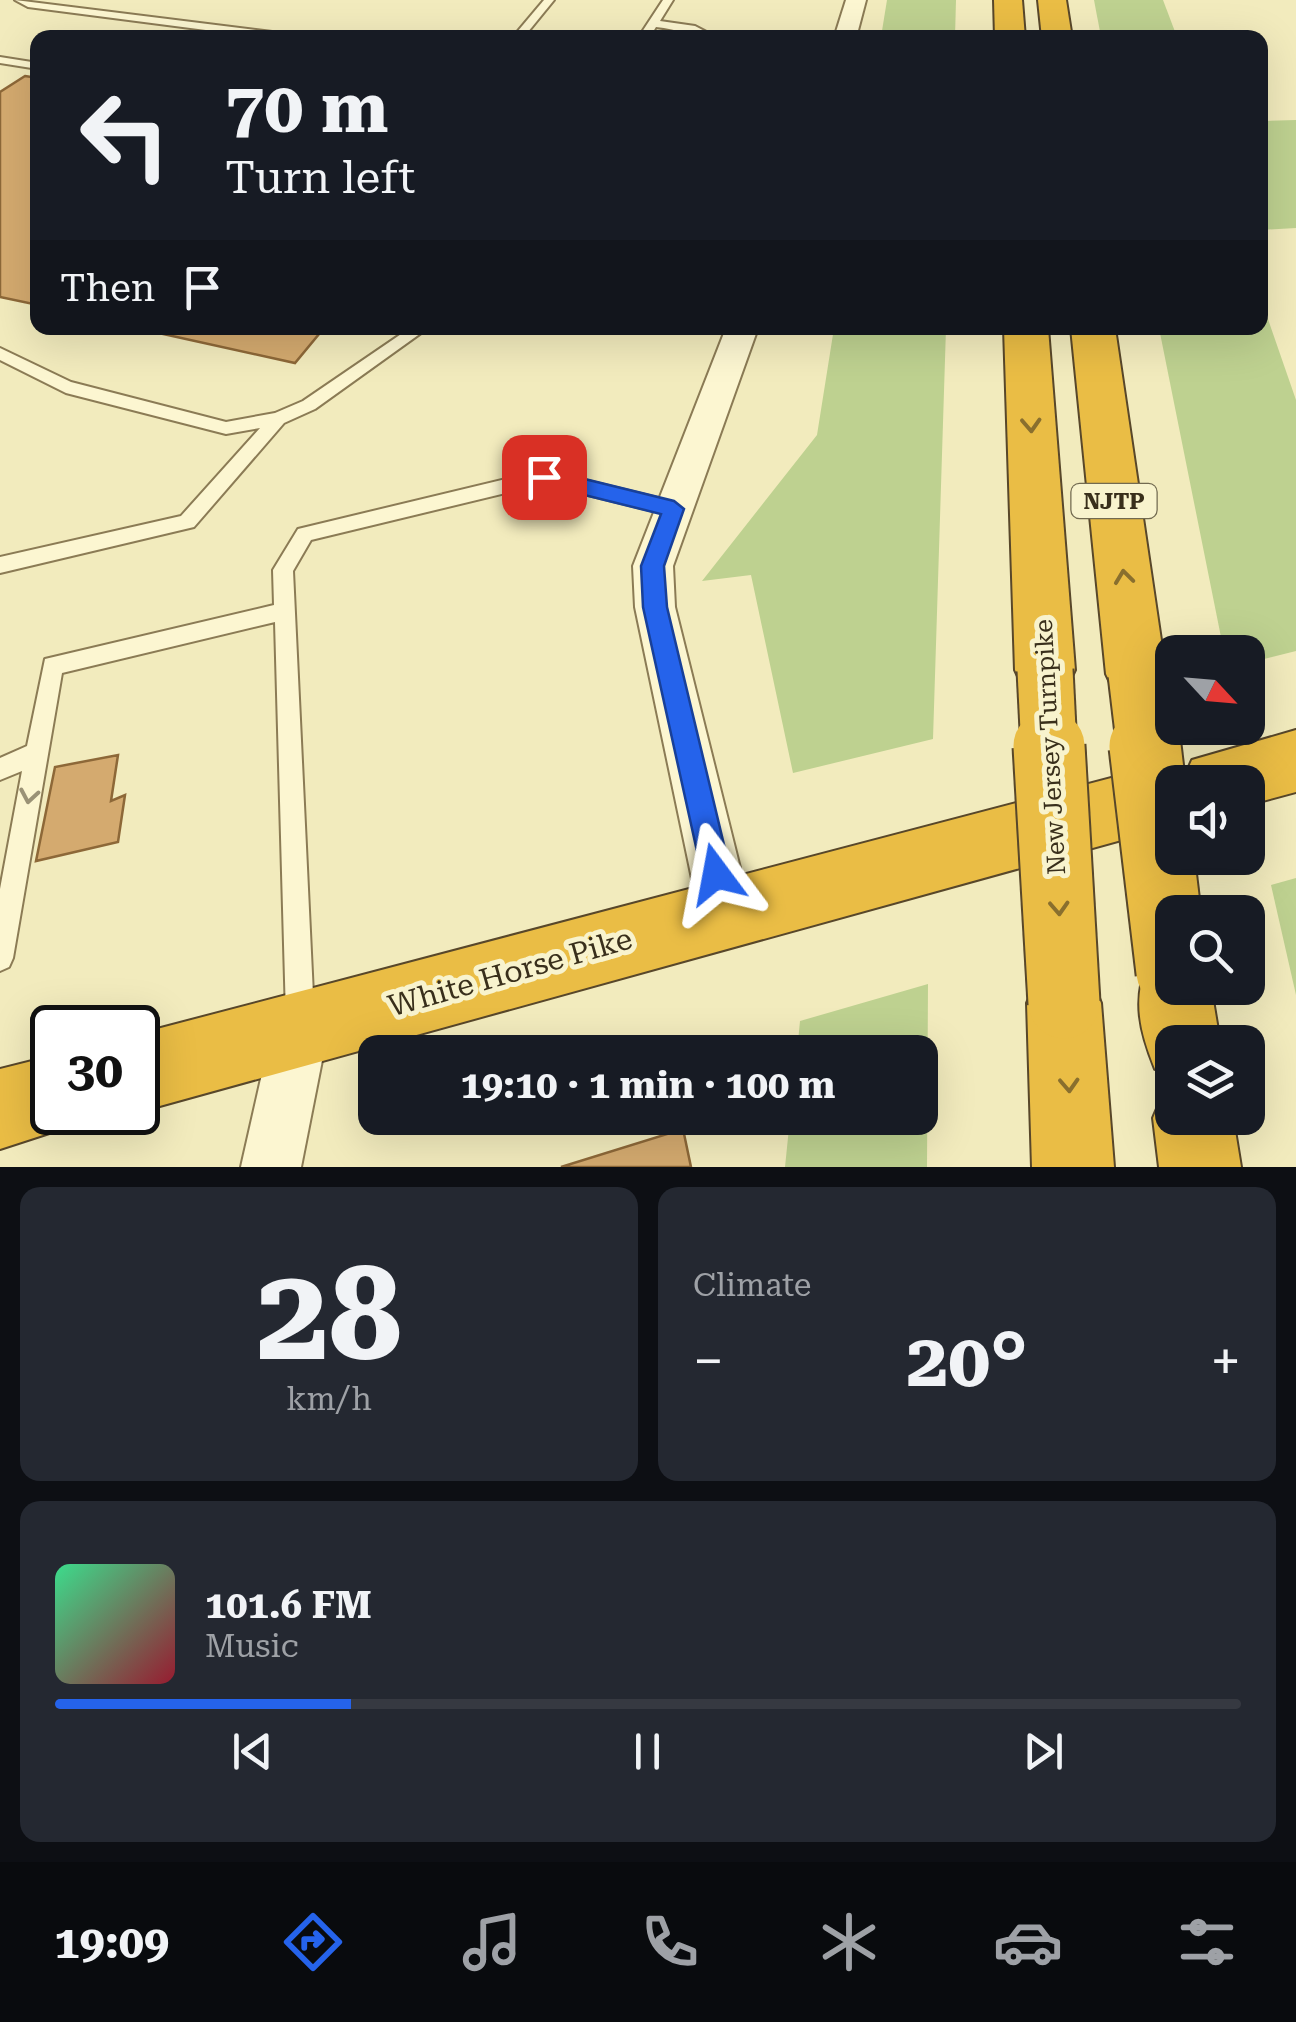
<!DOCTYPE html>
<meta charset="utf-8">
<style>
:root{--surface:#171b24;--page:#242831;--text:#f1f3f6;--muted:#9ea1a6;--line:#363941;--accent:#2563eb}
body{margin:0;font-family:"Roboto Serif",serif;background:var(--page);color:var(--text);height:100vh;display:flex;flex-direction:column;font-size:38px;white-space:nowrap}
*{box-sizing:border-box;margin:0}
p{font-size:32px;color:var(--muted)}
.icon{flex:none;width:55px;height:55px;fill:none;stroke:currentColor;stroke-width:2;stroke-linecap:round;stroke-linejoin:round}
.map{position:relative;height:1167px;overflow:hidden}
.panel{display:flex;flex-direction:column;gap:20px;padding:20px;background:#0d0f14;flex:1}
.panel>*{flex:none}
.guide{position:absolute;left:30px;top:30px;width:1238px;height:305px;border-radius:20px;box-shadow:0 10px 40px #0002;background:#171b24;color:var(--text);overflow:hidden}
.needle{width:65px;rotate:116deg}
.buttons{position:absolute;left:1155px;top:635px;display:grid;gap:20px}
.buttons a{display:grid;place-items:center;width:110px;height:110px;border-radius:20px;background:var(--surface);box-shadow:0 10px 40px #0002;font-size:50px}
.speed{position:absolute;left:30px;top:1005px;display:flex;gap:20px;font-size:50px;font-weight:700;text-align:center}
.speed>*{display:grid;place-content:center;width:130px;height:130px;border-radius:50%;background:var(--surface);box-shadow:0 10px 40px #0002;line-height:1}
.speed .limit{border:5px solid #111;border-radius:15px;background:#fff;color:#111}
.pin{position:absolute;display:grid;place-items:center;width:85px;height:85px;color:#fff;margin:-42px;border-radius:20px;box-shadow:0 5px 15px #0006}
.me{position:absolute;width:110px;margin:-55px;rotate:347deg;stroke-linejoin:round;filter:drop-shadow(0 0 8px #0008)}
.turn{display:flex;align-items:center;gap:35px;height:210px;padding:0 30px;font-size:45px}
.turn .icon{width:130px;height:130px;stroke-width:2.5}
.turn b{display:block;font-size:70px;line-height:85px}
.then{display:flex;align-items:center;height:95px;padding:0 30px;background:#0003;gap:20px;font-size:38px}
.big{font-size:75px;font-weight:700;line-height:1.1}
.panel .widget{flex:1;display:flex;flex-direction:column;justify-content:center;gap:15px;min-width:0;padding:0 35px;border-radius:20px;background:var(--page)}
.panel .dial{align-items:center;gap:0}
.dial b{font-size:130px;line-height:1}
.song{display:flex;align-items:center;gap:30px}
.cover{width:120px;height:120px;border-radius:15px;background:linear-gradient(135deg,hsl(150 70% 55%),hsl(350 70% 35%))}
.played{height:10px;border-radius:5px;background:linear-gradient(90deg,var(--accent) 25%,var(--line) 25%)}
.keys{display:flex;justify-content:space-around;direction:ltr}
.heat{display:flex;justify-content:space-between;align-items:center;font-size:55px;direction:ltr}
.panel .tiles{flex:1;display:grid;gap:20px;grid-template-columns:1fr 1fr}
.widget:last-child{grid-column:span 2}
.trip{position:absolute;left:358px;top:1035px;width:580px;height:100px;border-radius:20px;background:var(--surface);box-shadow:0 10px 40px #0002;font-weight:700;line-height:100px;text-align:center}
.tabs{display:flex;height:160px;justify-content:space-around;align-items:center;background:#090b0e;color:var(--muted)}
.tabs .icon{width:70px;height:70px}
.tabs .on{color:var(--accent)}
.tabs b{font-size:45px;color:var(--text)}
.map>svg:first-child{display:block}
</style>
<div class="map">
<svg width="1296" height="1167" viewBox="0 0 1296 1167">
<rect width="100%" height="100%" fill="#f2ebbd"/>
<g fill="#bed190">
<polygon points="887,0 956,0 955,37 881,37"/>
<polygon points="1094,0 1163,0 1177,37 1101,37"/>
<polygon points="1296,120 1296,228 1260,230 1260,121"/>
<polygon points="1260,296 1296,400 1296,651 1248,663 1248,652 1224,652 1159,328 1260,328"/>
<polygon points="834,328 946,328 933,739 793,773 751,575 702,581 817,435"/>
<polygon points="1296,878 1296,995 1271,885"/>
<polygon points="928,984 927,1167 785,1167 790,1118 920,1118 920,1052 797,1052 800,1021"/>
</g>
<g fill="#d4aa6f" stroke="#8d6838" stroke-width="2.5">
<polygon points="25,76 38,78 38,305 0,297 0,92"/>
<polygon points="136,328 324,328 295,363"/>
<polygon points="118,755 111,801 125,795 118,842 36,861 55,767"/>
<polygon points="683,1129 691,1167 561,1167"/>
</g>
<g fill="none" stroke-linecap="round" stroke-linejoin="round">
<g stroke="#8b7b55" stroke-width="4">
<g id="lane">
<polygon points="15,0 297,35 302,38 268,38 28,7"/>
<polygon points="544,0 554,0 523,38 512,38"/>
<path d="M 663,0 L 673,0 L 660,21 L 695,26 L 718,38 C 697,38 677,29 656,27 L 649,38 L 638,38 Z"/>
<polygon points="0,57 38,63 38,69 0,63"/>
<polygon points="410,328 428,328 315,409 284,423 194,527 0,573 0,557 181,516 260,428 226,434 66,393 0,360 0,348 71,382 226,422 275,413 303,401"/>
<polygon points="543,470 674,502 683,509 674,516 543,484 311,540 293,571 314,1016 310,1026 300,1030 290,1026 286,1016 275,622 62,673 13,958 9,967 0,971 0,889 22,771 0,780 0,758 27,746 45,659 274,605 273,570 298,529"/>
</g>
</g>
<g stroke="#8b7b55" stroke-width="4">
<g id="street">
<polygon points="846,0 866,0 856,38 834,38"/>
<polygon points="726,328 758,328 673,566 675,607 751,912 743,930 725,938 707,930 699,912 635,607 633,566"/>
<polygon points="300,1002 320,1010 328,1030 301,1167 241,1167 272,1030 280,1010"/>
</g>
</g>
<g stroke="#58472a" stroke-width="4">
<g id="highway">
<polygon points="994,0 1022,0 1025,38 995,38"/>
<polygon points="1038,0 1066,0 1072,38 1042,38"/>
<polygon points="1004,328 1048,328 1075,670 1066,689 1045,697 1024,689 1015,670"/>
<polygon points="1071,328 1115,328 1166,674 1157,693 1136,701 1115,693 1106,674"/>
<polygon points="1296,730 1296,792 1248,805 1248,782 1172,782 1172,826 138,1112 138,1034 1172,762 1188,769 1192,760"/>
<path d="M 1172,952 L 1172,988 L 1211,988 L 1220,1042 L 1172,1042 L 1172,1076 L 1155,1069 C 1140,1032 1132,1000 1148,962 Z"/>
<polygon points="1064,966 1090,977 1101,1003 1114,1167 1032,1167 1027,1003 1038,977"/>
<polygon points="52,1056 52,1112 84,1112 80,1123 0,1149 0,1069"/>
<polygon points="1172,1086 1172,1118 1233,1118 1241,1167 1159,1167 1153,1118 1165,1090"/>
</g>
</g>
<use href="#lane" fill="#fcf6d1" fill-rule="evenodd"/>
<use href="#street" fill="#fcf6d1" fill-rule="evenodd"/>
<use href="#highway" fill="#eabd45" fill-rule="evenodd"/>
<g stroke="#58472a" stroke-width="59" stroke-linecap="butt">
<g id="highway-bridge-far1">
<polyline points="1045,670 1049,749"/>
<polyline points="1136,674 1145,749"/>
</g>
</g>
<g stroke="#58472a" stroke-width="75" stroke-linecap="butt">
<g id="highway-bridge">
<polyline points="1049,746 1064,1003"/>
<polyline points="1145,746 1172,972"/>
</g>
</g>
<use href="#highway-bridge-far1" stroke="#eabd45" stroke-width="55"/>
<use href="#highway-bridge" stroke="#eabd45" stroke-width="71"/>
</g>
<defs><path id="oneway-chevron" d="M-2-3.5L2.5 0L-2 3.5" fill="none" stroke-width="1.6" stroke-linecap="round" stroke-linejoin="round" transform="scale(2.5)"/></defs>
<g stroke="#896f2e">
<use href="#oneway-chevron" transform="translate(1031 425) rotate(87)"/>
<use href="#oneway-chevron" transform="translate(1124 577) rotate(-97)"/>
<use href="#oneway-chevron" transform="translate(1059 908) rotate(87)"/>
<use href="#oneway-chevron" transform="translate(1069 1085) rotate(87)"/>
</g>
<use stroke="#9a9276" href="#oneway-chevron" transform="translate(29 796) rotate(100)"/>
<polygon fill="#2563eb" stroke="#184099" stroke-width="2.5" points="544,469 674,501 684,509 664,566 667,607 731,874 727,884 716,888 706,884 702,874 643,607 641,566 661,514 536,483 533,477"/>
<g text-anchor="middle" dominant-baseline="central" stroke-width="10" stroke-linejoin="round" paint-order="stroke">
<rect fill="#f8f3cd" stroke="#726a50" stroke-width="2.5" x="1071.5" y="484" width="85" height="34" rx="8"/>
<g font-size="22" font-weight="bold" fill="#392f1b">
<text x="1114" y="501">NJTP</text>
</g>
<g font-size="25" fill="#392f1b" stroke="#f8f3cd">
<text transform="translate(1050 747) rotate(-93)">New Jersey Turnpike</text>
</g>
<g font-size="30" fill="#392f1b" stroke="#f8f3cd">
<text transform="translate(510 972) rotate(-16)">White Horse Pike</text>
</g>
</g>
</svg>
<div class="buttons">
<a><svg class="needle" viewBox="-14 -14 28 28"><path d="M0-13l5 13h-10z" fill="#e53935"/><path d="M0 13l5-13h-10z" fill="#9ea1a6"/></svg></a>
<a><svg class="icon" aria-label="sound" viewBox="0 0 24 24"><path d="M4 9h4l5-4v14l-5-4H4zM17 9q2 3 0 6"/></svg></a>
<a><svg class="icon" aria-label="search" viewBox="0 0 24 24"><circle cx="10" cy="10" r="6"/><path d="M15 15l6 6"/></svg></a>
<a><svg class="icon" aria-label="layers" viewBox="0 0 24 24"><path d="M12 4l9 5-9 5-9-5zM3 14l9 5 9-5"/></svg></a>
</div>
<div class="speed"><div class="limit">30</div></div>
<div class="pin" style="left:544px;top:477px;background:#d93025"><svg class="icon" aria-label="arrive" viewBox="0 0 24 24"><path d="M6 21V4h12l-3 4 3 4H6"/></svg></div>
<svg class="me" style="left:716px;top:874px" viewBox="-20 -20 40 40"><path d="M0-17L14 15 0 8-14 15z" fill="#2563eb" stroke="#fff" stroke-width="4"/></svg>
<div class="trip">19:10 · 1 min · 100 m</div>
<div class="guide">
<div class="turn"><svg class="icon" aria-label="left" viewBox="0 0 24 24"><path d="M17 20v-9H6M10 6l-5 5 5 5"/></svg><div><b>70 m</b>Turn left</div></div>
<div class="then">Then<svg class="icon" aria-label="arrive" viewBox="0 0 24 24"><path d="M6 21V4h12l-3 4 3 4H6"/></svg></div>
</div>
</div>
<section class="panel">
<div class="tiles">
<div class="widget dial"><b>28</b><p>km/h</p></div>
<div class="widget"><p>Climate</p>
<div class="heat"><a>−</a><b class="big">20°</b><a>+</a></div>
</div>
<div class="widget">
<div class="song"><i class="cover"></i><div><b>101.6 FM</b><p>Music</p></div></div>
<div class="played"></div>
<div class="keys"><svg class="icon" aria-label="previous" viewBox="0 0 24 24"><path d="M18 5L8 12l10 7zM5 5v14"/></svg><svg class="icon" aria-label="pause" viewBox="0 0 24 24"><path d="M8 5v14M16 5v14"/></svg><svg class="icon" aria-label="next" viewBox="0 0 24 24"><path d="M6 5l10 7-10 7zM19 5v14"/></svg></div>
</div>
</div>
</section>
<nav class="tabs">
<b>19:09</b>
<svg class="icon on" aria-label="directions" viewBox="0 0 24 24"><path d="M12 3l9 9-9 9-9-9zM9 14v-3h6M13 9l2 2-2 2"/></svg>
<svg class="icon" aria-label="music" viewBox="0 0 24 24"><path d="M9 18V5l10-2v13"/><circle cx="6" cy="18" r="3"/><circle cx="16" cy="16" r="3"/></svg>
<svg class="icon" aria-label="phone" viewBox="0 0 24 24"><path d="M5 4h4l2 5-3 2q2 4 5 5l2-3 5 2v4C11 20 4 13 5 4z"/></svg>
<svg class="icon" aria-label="climate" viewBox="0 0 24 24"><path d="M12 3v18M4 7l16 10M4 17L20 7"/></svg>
<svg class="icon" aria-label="car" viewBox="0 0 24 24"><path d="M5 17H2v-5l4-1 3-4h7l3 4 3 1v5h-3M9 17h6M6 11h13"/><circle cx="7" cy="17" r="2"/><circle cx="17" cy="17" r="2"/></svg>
<svg class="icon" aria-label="filters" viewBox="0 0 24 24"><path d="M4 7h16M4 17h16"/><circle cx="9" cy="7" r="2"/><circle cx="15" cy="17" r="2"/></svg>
</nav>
